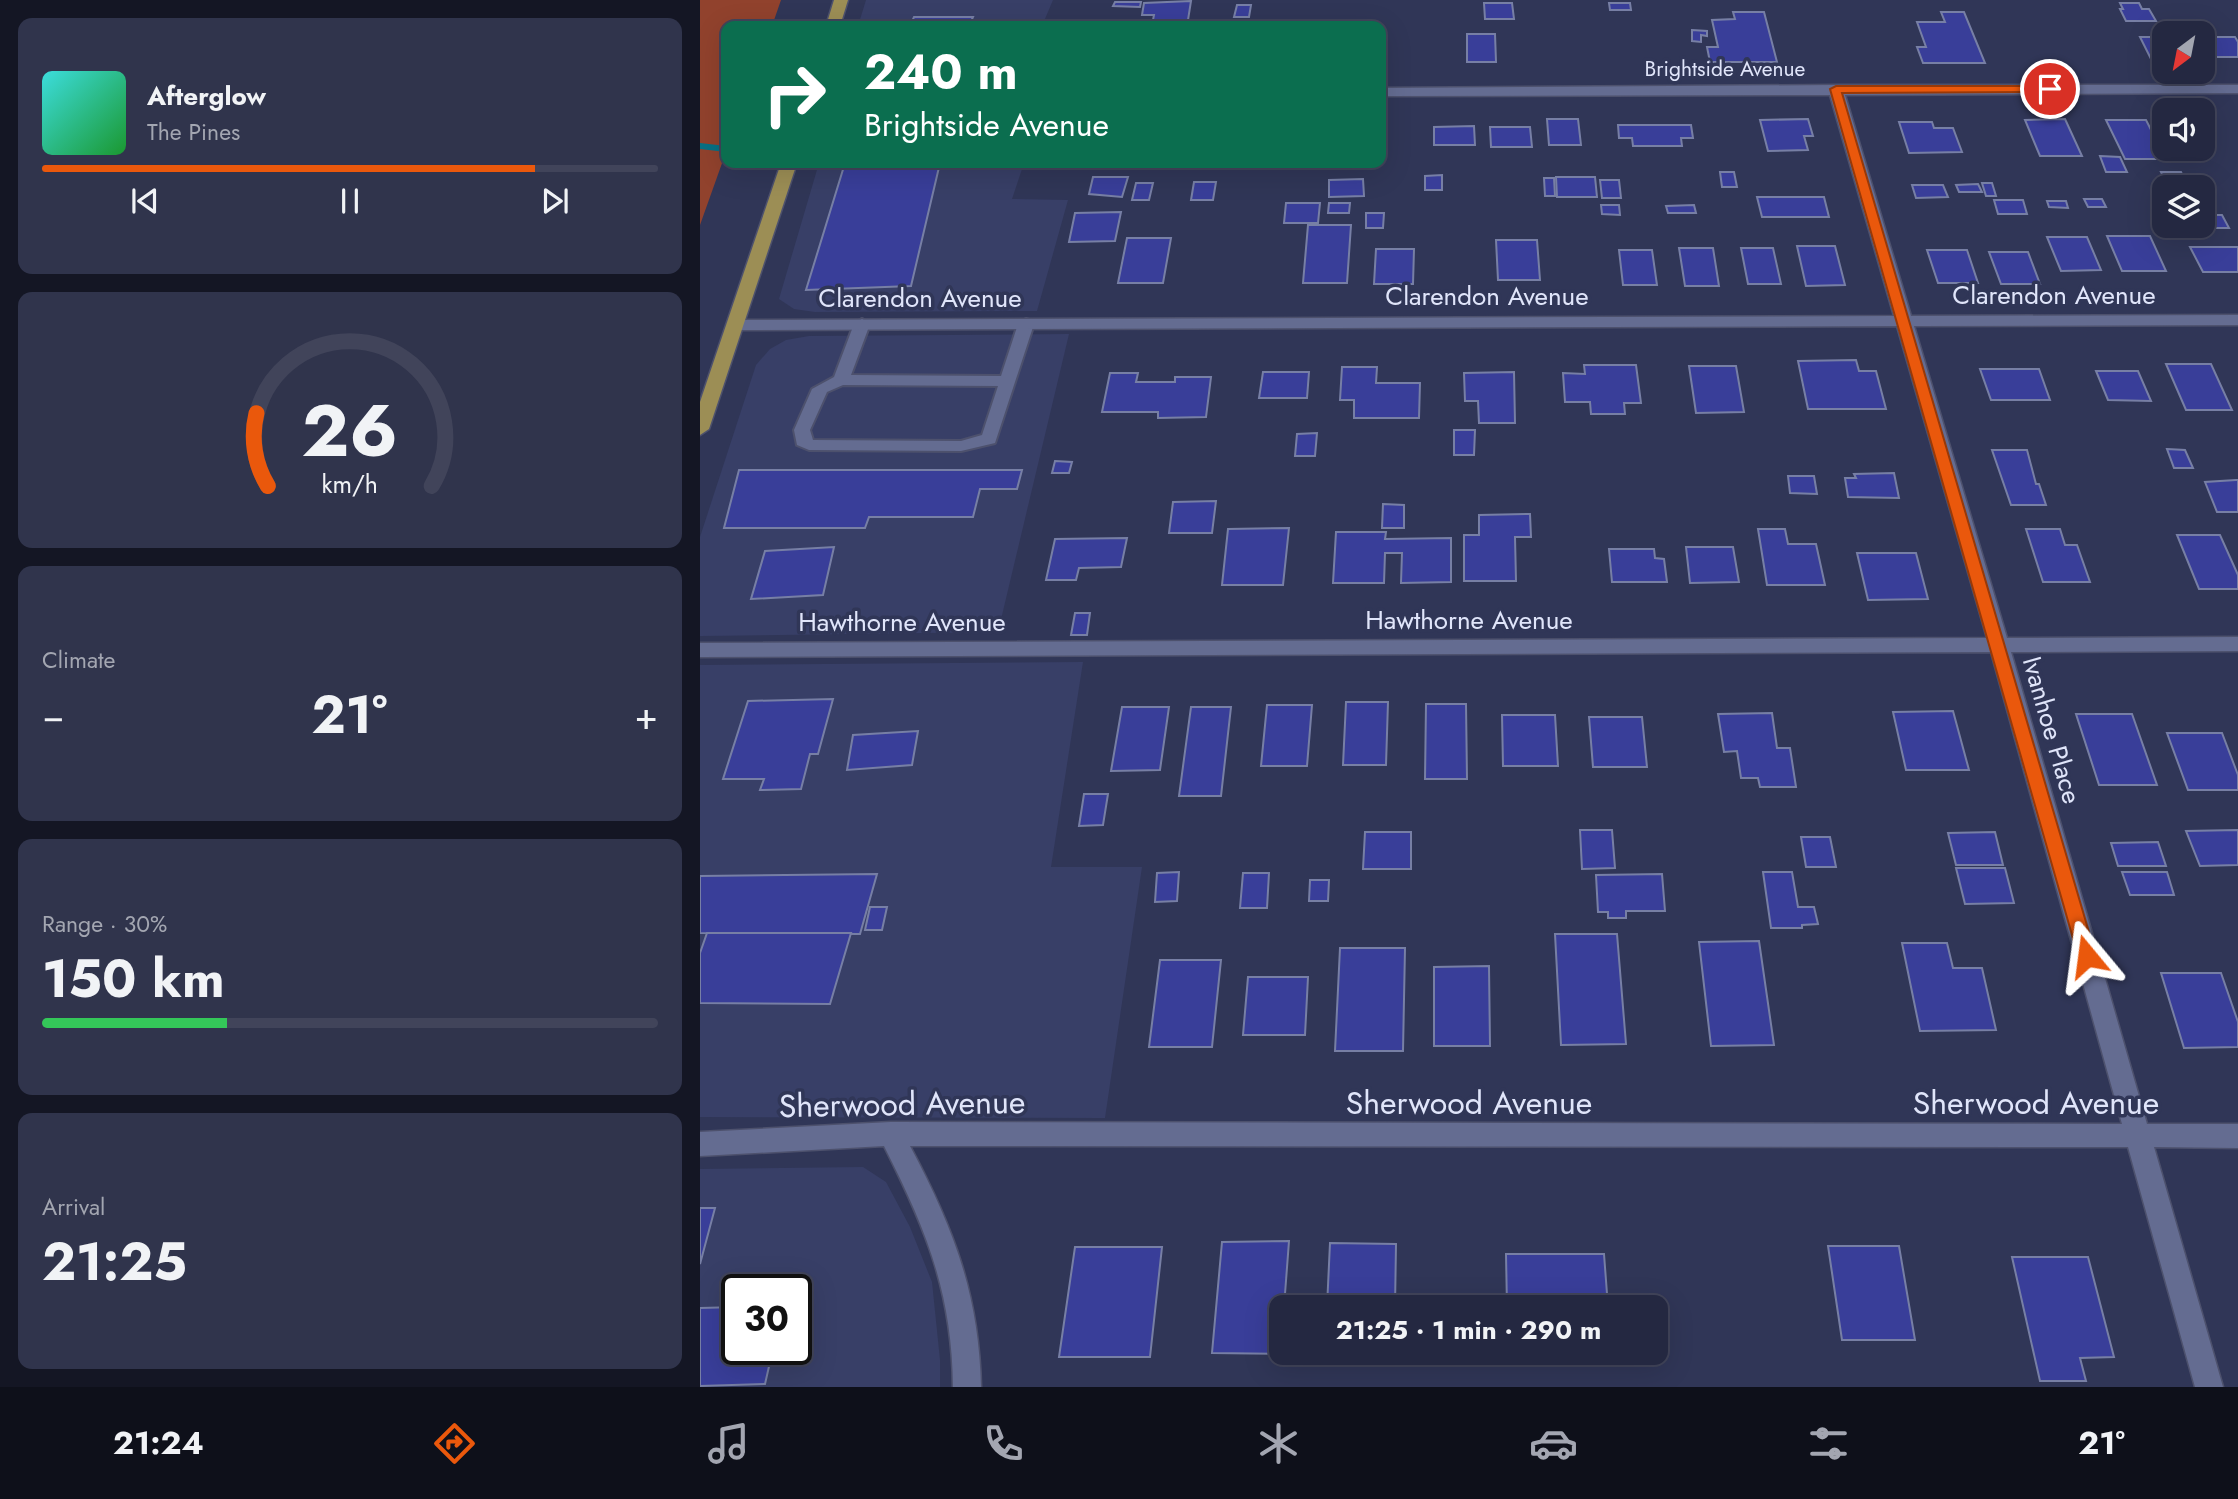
<!DOCTYPE html>
<meta charset="utf-8">
<style>
:root{--surface:#242841;--page:#30344c;--text:#f1f3f6;--muted:#a3a6b1;--line:#41445a;--accent:#ea580c}
body{margin:0;font-family:Jost,sans-serif;background:var(--page);color:var(--text);height:100vh;display:flex;flex-direction:column;font-size:26px;white-space:nowrap}
*{box-sizing:border-box;margin:0}
p{font-size:23px;color:var(--muted)}
.icon{flex:none;width:38px;height:38px;fill:none;stroke:currentColor;stroke-width:2;stroke-linecap:round;stroke-linejoin:round}
.map{position:relative;flex:1;overflow:hidden}
.sheet{display:flex;flex-direction:column;gap:18px;padding:18px;background:#141624;width:700px}
.sheet>*{flex:none}
.hud{position:absolute;left:21px;top:21px;width:665px;height:147px;border-radius:14px;box-shadow:0 7px 28px #0002,0 0 0 2px var(--line);background:#0b6e4f;color:#fff;overflow:hidden}
.needle{width:46px;rotate:212deg}
.fabs{position:absolute;left:1452px;top:21px;display:grid;gap:14px}
.fabs a{display:grid;place-items:center;width:63px;height:63px;border-radius:14px;background:var(--surface);box-shadow:0 7px 28px #0002,0 0 0 2px var(--line);font-size:35px}
.speed{position:absolute;left:21px;top:1274px;display:flex;gap:14px;font-size:35px;font-weight:700;text-align:center}
.speed>*{display:grid;place-content:center;width:91px;height:91px;border-radius:50%;background:var(--surface);box-shadow:0 7px 28px #0002,0 0 0 2px var(--line);line-height:1}
.speed .limit{border:4px solid #111;border-radius:10px;background:#fff;color:#111}
.pin{position:absolute;display:grid;place-items:center;width:60px;height:60px;color:#fff;margin:-30px;border:4px solid #fff;border-radius:50%;box-shadow:0 2px 7px #0007}
.me{position:absolute;width:77px;margin:-38px;rotate:344deg;stroke-linejoin:round;filter:drop-shadow(0 0 5px #0008)}
.turn{display:flex;align-items:center;gap:24px;height:147px;padding:0 28px;font-size:32px}
.turn .icon{width:91px;height:91px;stroke-width:2.5}
.turn b{display:block;font-size:49px;line-height:60px}
.big{font-size:52px;font-weight:700;line-height:1.1}
.sheet .widget{flex:1;display:flex;flex-direction:column;justify-content:center;gap:10px;min-width:0;padding:0 24px;border-radius:14px;background:var(--page)}
.sheet .dial{align-items:center;gap:0}
.dial svg{height:182px;overflow:visible;fill:none;stroke:var(--line);stroke-width:7;stroke-linecap:round;text-anchor:middle}
.dial text{fill:var(--text);stroke:none}
.song{display:flex;align-items:center;gap:21px}
.cover{width:84px;height:84px;border-radius:10px;background:linear-gradient(135deg,hsl(180 70% 55%),hsl(130 70% 35%))}
.played{height:7px;border-radius:4px;background:linear-gradient(90deg,var(--accent) 80%,var(--line) 80%)}
.keys{display:flex;justify-content:space-around;direction:ltr}
.heat{display:flex;justify-content:space-between;align-items:center;font-size:38px;direction:ltr}
.charge{height:10px;border-radius:5px;background:linear-gradient(90deg,#34c759 30%,var(--line) 0)}
.trip{position:absolute;left:569px;top:1295px;width:399px;height:70px;border-radius:14px;background:var(--surface);box-shadow:0 7px 28px #0002,0 0 0 2px var(--line);font-weight:700;line-height:70px;text-align:center}
.dock{display:flex;height:112px;justify-content:space-around;align-items:center;background:#0e101a;color:var(--muted)}
.dock .icon{width:49px;height:49px}
.dock .on{color:var(--accent)}
.dock b{font-size:32px;color:var(--text)}
main{display:flex;flex:1;min-height:0}
.map>svg:first-child{display:block}
</style>
<main>
<section class="sheet">
<div class="widget">
<div class="song"><i class="cover"></i><div><b>Afterglow</b><p>The Pines</p></div></div>
<div class="played"></div>
<div class="keys"><svg class="icon" aria-label="previous" viewBox="0 0 24 24"><path d="M18 5L8 12l10 7zM5 5v14"/></svg><svg class="icon" aria-label="pause" viewBox="0 0 24 24"><path d="M8 5v14M16 5v14"/></svg><svg class="icon" aria-label="next" viewBox="0 0 24 24"><path d="M6 5l10 7-10 7zM19 5v14"/></svg></div>
</div>
<div class="widget dial"><svg viewBox="0 0 100 80">
<path d="M14 69A42 42 0 1 1 86 69"/>
<path d="M14 69A42 42 0 0 1 9 37" stroke="#ea580c"/>
<text x="50" y="56" font-size="32" font-weight="700">26</text>
<text x="50" y="72" font-size="11">km/h</text>
</svg></div>
<div class="widget"><p>Climate</p>
<div class="heat"><a>−</a><b class="big">21°</b><a>+</a></div>
</div>
<div class="widget"><p>Range · 30%</p><b class="big">150 km</b><div class="charge"></div></div>
<div class="widget"><p>Arrival</p><b class="big">21:25</b></div>
</section>
<div class="map">
<svg width="1538" height="1387" viewBox="0 0 1538 1387">
<rect width="100%" height="100%" fill="#303657"/>
<g fill="#383f67" fill-rule="evenodd">
<polygon points="166,0 353,0 342,26 158,26"/>
<polygon points="119,163 324,163 312,199 368,200 337,311 115,312 94,309 79,299"/>
<polygon points="369,334 298,632 0,636 0,537 56,365 70,349 86,340 109,336"/>
<polygon points="383,662 351,867 442,867 405,1118 0,1117 0,665"/>
<path d="M 163,1167 L 186,1182 L 210,1227 L 232,1282 L 240,1360 L 240,1387 L 0,1387 L 0,1169 ZM 37,1290 L 96,1290 L 96,1349 L 37,1349 Z"/>
</g>
<polygon fill="#91422d" points="0,0 81,0 72,26 26,26 26,152 0,225"/>
<g fill="none" stroke-linecap="round" stroke-linejoin="round">
<polygon fill="#077084" fill-rule="evenodd" points="0,143 26,146 26,152 0,149"/>
</g>
<g fill="#393e99" stroke="#777fa5" stroke-width="2">
<polygon points="491,1 488,20 453,20 454,15 442,15 444,3"/>
<polygon points="415,2 441,2 440,7 413,6"/>
<polygon points="784,3 812,3 814,19 785,19"/>
<polygon points="909,3 930,3 931,10 910,10"/>
<polygon points="1420,3 1439,3 1442,9 1449,9 1456,21 1426,21 1420,9 1423,9"/>
<polygon points="537,5 551,5 549,17 534,17"/>
<polygon points="1033,12 1064,12 1077,62 1010,62 1007,47 1018,47 1012,20 1035,19"/>
<polygon points="1241,12 1264,12 1285,63 1223,63 1217,47 1226,47 1217,22 1245,22"/>
<polygon points="214,17 273,17 269,26 210,26"/>
<polygon points="992,30 1007,31 1007,36 1001,35 1001,42 992,41"/>
<polygon points="767,34 795,34 796,62 767,62"/>
<polygon points="1440,37 1465,37 1465,59 1451,59"/>
<polygon points="1503,37 1535,37 1538,42 1538,57 1504,57"/>
<polygon points="847,119 878,119 881,145 849,145"/>
<polygon points="1108,119 1113,136 1104,136 1108,150 1068,151 1060,120"/>
<polygon points="1365,119 1382,156 1340,156 1325,120"/>
<polygon points="1406,120 1446,120 1466,159 1425,159"/>
<polygon points="1199,122 1232,122 1234,128 1253,128 1262,152 1209,153"/>
<polygon points="918,125 991,125 993,138 981,138 982,146 933,146 932,138 919,138"/>
<polygon points="774,126 775,145 734,145 734,127"/>
<polygon points="790,127 830,127 832,147 791,147"/>
<polygon points="1400,156 1420,157 1427,172 1406,172"/>
<polygon points="145,163 240,163 211,286 106,290"/>
<polygon points="1020,172 1034,172 1037,187 1022,187"/>
<polygon points="1461,172 1481,172 1488,187 1469,187"/>
<polygon points="742,175 742,190 725,190 725,176"/>
<polygon points="393,177 428,177 422,197 389,194"/>
<polygon points="856,177 895,177 897,197 857,197"/>
<polygon points="844,178 854,178 855,196 845,196"/>
<polygon points="663,179 664,196 629,197 629,180"/>
<polygon points="900,180 919,180 921,198 902,198"/>
<polygon points="494,182 516,182 513,200 491,200"/>
<polygon points="436,183 453,183 449,200 432,200"/>
<polygon points="1282,183 1292,183 1296,196 1286,196"/>
<polygon points="1278,184 1282,192 1259,192 1256,185"/>
<polygon points="1212,185 1243,185 1248,197 1216,198"/>
<polygon points="1057,197 1124,197 1129,217 1062,217"/>
<polygon points="1384,199 1402,199 1406,207 1388,207"/>
<polygon points="1294,200 1323,200 1327,214 1298,214"/>
<polygon points="1347,201 1366,201 1368,208 1349,207"/>
<polygon points="586,203 620,203 618,223 584,223"/>
<polygon points="629,203 650,203 649,213 628,213"/>
<polygon points="901,205 919,205 920,215 902,214"/>
<polygon points="994,205 996,213 968,213 966,206"/>
<polygon points="421,212 415,241 369,242 375,213"/>
<polygon points="666,213 684,213 683,228 666,228"/>
<polygon points="1506,215 1522,215 1529,228 1513,228"/>
<polygon points="608,225 651,225 647,283 603,283"/>
<polygon points="1407,236 1450,236 1466,271 1422,271"/>
<polygon points="1347,237 1387,237 1401,270 1361,271"/>
<polygon points="427,238 471,238 463,283 418,283"/>
<polygon points="796,240 837,240 840,280 798,280"/>
<polygon points="1097,246 1135,246 1145,285 1106,286"/>
<polygon points="1490,247 1538,247 1538,272 1503,272"/>
<polygon points="979,248 1013,248 1019,286 985,286"/>
<polygon points="1041,248 1073,248 1081,284 1048,284"/>
<polygon points="676,249 714,249 713,284 674,284"/>
<polygon points="919,250 952,250 957,285 923,285"/>
<polygon points="1227,250 1267,250 1278,283 1238,283"/>
<polygon points="1289,252 1328,252 1340,284 1301,284"/>
<polygon points="1156,360 1159,371 1176,371 1186,409 1108,409 1098,361"/>
<polygon points="1466,364 1511,364 1532,410 1486,410"/>
<polygon points="884,365 936,365 941,403 924,403 925,414 891,414 890,402 865,402 863,373 885,374"/>
<polygon points="989,366 1036,366 1044,412 996,413"/>
<polygon points="642,367 677,367 676,383 720,383 719,418 654,418 654,400 640,400"/>
<polygon points="1280,369 1339,369 1350,400 1291,400"/>
<polygon points="1396,371 1438,371 1451,401 1408,400"/>
<polygon points="563,372 609,372 607,398 559,398"/>
<polygon points="814,372 815,423 779,423 778,401 765,401 764,373"/>
<polygon points="410,373 438,373 436,382 475,382 475,377 511,377 506,417 458,418 458,412 402,412"/>
<polygon points="754,430 775,430 774,455 754,455"/>
<polygon points="617,433 615,456 595,456 597,434"/>
<polygon points="1467,449 1485,450 1493,468 1474,468"/>
<polygon points="1292,450 1327,450 1336,484 1339,484 1346,505 1311,505"/>
<polygon points="355,461 372,462 369,473 352,473"/>
<polygon points="39,470 322,470 317,489 280,489 273,517 169,517 165,528 24,528"/>
<polygon points="1194,473 1199,498 1148,497 1145,478 1156,478 1154,474"/>
<polygon points="1088,476 1114,476 1117,494 1090,493"/>
<polygon points="1536,480 1538,480 1538,512 1517,512 1505,482"/>
<polygon points="516,501 512,533 469,533 473,502"/>
<polygon points="683,504 704,505 704,528 682,528"/>
<polygon points="830,514 831,537 815,537 816,581 764,581 764,535 779,535 779,515"/>
<polygon points="589,528 583,585 522,585 528,529"/>
<polygon points="1058,529 1085,529 1088,544 1116,544 1125,585 1067,585"/>
<polygon points="1326,529 1360,529 1365,545 1377,545 1390,582 1343,582"/>
<polygon points="636,532 686,532 685,539 751,538 751,582 701,583 702,553 685,553 684,583 633,583"/>
<polygon points="1477,535 1520,535 1538,575 1538,589 1499,589"/>
<polygon points="427,538 421,567 379,568 376,580 346,580 355,539"/>
<polygon points="134,547 123,595 51,599 65,551"/>
<polygon points="986,547 1033,547 1039,582 990,583"/>
<polygon points="909,549 954,549 955,558 964,559 967,582 912,582"/>
<polygon points="1157,553 1216,553 1228,599 1168,600"/>
<polygon points="375,613 390,613 387,635 371,635"/>
<polygon points="133,699 118,754 110,754 101,789 60,790 64,779 23,779 48,701"/>
<polygon points="646,702 688,702 686,765 643,765"/>
<polygon points="726,704 766,704 767,779 725,779"/>
<polygon points="567,705 612,705 607,766 561,766"/>
<polygon points="422,707 469,707 460,770 411,771"/>
<polygon points="491,707 531,707 521,796 479,796"/>
<polygon points="1253,711 1269,770 1206,770 1193,712"/>
<polygon points="1072,713 1077,748 1090,748 1096,787 1060,787 1058,778 1041,778 1037,751 1024,752 1018,714"/>
<polygon points="1376,714 1432,714 1457,785 1399,785"/>
<polygon points="802,715 855,715 858,766 803,766"/>
<polygon points="889,717 942,717 947,767 893,767"/>
<polygon points="218,731 212,765 147,770 153,735"/>
<polygon points="1467,733 1522,733 1538,775 1538,790 1488,790"/>
<polygon points="384,794 408,794 403,825 379,826"/>
<polygon points="880,830 912,830 915,868 882,869"/>
<polygon points="1538,830 1538,865 1500,866 1486,831"/>
<polygon points="665,832 711,832 711,869 663,869"/>
<polygon points="1295,832 1303,865 1256,865 1248,833"/>
<polygon points="1101,837 1130,837 1136,867 1106,867"/>
<polygon points="1458,842 1466,866 1418,866 1411,843"/>
<polygon points="1256,868 1305,868 1314,903 1265,904"/>
<polygon points="479,872 477,901 455,902 457,873"/>
<polygon points="1063,872 1092,872 1098,907 1114,907 1118,924 1102,925 1102,928 1071,928"/>
<polygon points="1422,872 1467,872 1474,895 1430,895"/>
<polygon points="543,873 569,873 567,908 540,908"/>
<polygon points="177,874 160,934 0,933 0,876"/>
<polygon points="962,874 965,911 926,911 926,918 908,918 908,912 898,912 896,875"/>
<polygon points="610,880 629,880 628,901 609,901"/>
<polygon points="170,907 187,907 182,930 165,930"/>
<polygon points="7,933 151,933 130,1004 0,1003 0,953"/>
<polygon points="855,934 917,934 926,1044 861,1045"/>
<polygon points="1059,941 1074,1045 1011,1046 999,942"/>
<polygon points="1202,943 1247,943 1253,968 1282,968 1296,1030 1220,1031"/>
<polygon points="640,948 705,948 703,1051 635,1051"/>
<polygon points="460,960 521,960 512,1047 449,1047"/>
<polygon points="789,966 790,1046 734,1046 734,967"/>
<polygon points="1461,973 1521,973 1538,1022 1538,1047 1484,1048"/>
<polygon points="548,977 608,977 605,1035 543,1035"/>
<polygon points="0,1208 15,1208 0,1264"/>
<polygon points="589,1241 584,1307 581,1307 581,1354 512,1353 522,1242"/>
<polygon points="630,1243 696,1244 695,1307 627,1307"/>
<polygon points="1128,1246 1199,1246 1215,1340 1142,1340"/>
<polygon points="375,1247 462,1247 450,1357 359,1357"/>
<polygon points="806,1254 904,1254 908,1307 807,1307"/>
<polygon points="1312,1257 1388,1257 1414,1357 1380,1358 1386,1381 1340,1381"/>
<polygon points="37,1307 37,1349 73,1349 65,1384 0,1386 0,1308"/>
<polygon points="808,1353 910,1353 911,1361 808,1362"/>
</g>
<g fill="none" stroke-linecap="round" stroke-linejoin="round">
<g stroke="#4d516d" stroke-width="4">
<path id="lane" d="M 162,319 L 170,324 L 151,375 L 301,376 L 318,324 L 326,319 L 332,321 L 334,324 L 295,443 L 261,451 L 109,450 L 97,445 L 94,430 L 112,389 L 134,377 L 154,324 ZM 143,385 L 298,386 L 282,435 L 261,441 L 113,440 L 110,430 L 127,392 Z"/>
</g>
<g stroke="#4d516d" stroke-width="3">
<path id="street" d="M 1136,85 L 1538,85 L 1538,93 L 1145,95 L 1211,316 L 1538,315 L 1538,325 L 1214,326 L 1307,638 L 1538,637 L 1538,651 L 1311,652 L 1447,1124 L 1538,1124 L 1538,1148 L 1454,1147 L 1523,1387 L 1495,1387 L 1428,1147 L 210,1146 C 253,1227 279,1294 281,1387 L 253,1387 C 252,1292 226,1229 184,1146 L 0,1156 L 0,1132 L 191,1122 L 1422,1124 L 1291,652 L 0,657 L 0,643 L 1287,638 L 1197,326 L 36,330 L 27,325 L 36,320 L 1194,316 L 1130,95 L 681,96 L 681,88 Z"/>
</g>
<g stroke="#4d516d" stroke-width="3">
<g id="primary">
<polygon points="134,0 148,0 140,26 126,26"/>
<polygon points="81,163 97,163 9,429 0,435 0,402"/>
</g>
</g>
<use href="#lane" fill="#646c91" fill-rule="evenodd"/>
<use href="#street" fill="#646c91" fill-rule="evenodd"/>
<use href="#primary" fill="#9c8e55" fill-rule="evenodd"/>
</g>
<polygon fill="#ea580c" stroke="#983908" stroke-width="2" points="1136,86 1350,86 1356,89 1350,92 1142,93 1396,956 1393,961 1387,963 1380,961 1378,956 1130,89"/>
<g text-anchor="middle" dominant-baseline="central" stroke-width="7" stroke-linejoin="round" paint-order="stroke">
<g font-size="21" fill="#e0e5fa" stroke="#303657">
<text x="1025" y="69">Brightside Avenue</text>
</g>
<g font-size="26" fill="#e0e5fa" stroke="#303657">
<text x="1354" y="295">Clarendon Avenue</text>
<text x="787" y="296">Clarendon Avenue</text>
<text x="220" y="298">Clarendon Avenue</text>
<text x="769" y="620">Hawthorne Avenue</text>
<text x="202" y="622">Hawthorne Avenue</text>
<text transform="translate(1352 730) rotate(74)">Ivanhoe Place</text>
</g>
<g font-size="32" fill="#e0e5fa" stroke="#303657">
<text x="769" y="1103">Sherwood Avenue</text>
<text x="1336" y="1103">Sherwood Avenue</text>
<text transform="translate(202 1104) rotate(-1)">Sherwood Avenue</text>
</g>
</g>
</svg>
<div class="fabs">
<a><svg class="needle" viewBox="-14 -14 28 28"><path d="M0-13l5 13h-10z" fill="#e53935"/><path d="M0 13l5-13h-10z" fill="#a3a6b1"/></svg></a>
<a><svg class="icon" aria-label="sound" viewBox="0 0 24 24"><path d="M4 9h4l5-4v14l-5-4H4zM17 9q2 3 0 6"/></svg></a>
<a><svg class="icon" aria-label="layers" viewBox="0 0 24 24"><path d="M12 4l9 5-9 5-9-5zM3 14l9 5 9-5"/></svg></a>
</div>
<div class="speed"><div class="limit">30</div></div>
<div class="pin" style="left:1350px;top:89px;background:#d93025"><svg class="icon" aria-label="arrive" viewBox="0 0 24 24"><path d="M6 21V4h12l-3 4 3 4H6"/></svg></div>
<svg class="me" style="left:1387px;top:956px" viewBox="-20 -20 40 40"><path d="M0-17L14 15 0 8-14 15z" fill="#ea580c" stroke="#fff" stroke-width="4"/></svg>
<div class="trip">21:25 · 1 min · 290 m</div>
<div class="hud">
<div class="turn"><svg class="icon" aria-label="right" viewBox="0 0 24 24"><path d="M7 20v-9h11M14 6l5 5-5 5"/></svg><div><b>240 m</b>Brightside Avenue</div></div>
</div>
</div>
</main>
<nav class="dock">
<b>21:24</b>
<svg class="icon on" aria-label="directions" viewBox="0 0 24 24"><path d="M12 3l9 9-9 9-9-9zM9 14v-3h6M13 9l2 2-2 2"/></svg>
<svg class="icon" aria-label="music" viewBox="0 0 24 24"><path d="M9 18V5l10-2v13"/><circle cx="6" cy="18" r="3"/><circle cx="16" cy="16" r="3"/></svg>
<svg class="icon" aria-label="phone" viewBox="0 0 24 24"><path d="M5 4h4l2 5-3 2q2 4 5 5l2-3 5 2v4C11 20 4 13 5 4z"/></svg>
<svg class="icon" aria-label="climate" viewBox="0 0 24 24"><path d="M12 3v18M4 7l16 10M4 17L20 7"/></svg>
<svg class="icon" aria-label="car" viewBox="0 0 24 24"><path d="M5 17H2v-5l4-1 3-4h7l3 4 3 1v5h-3M9 17h6M6 11h13"/><circle cx="7" cy="17" r="2"/><circle cx="17" cy="17" r="2"/></svg>
<svg class="icon" aria-label="filters" viewBox="0 0 24 24"><path d="M4 7h16M4 17h16"/><circle cx="9" cy="7" r="2"/><circle cx="15" cy="17" r="2"/></svg>
<b>21°</b>
</nav>
